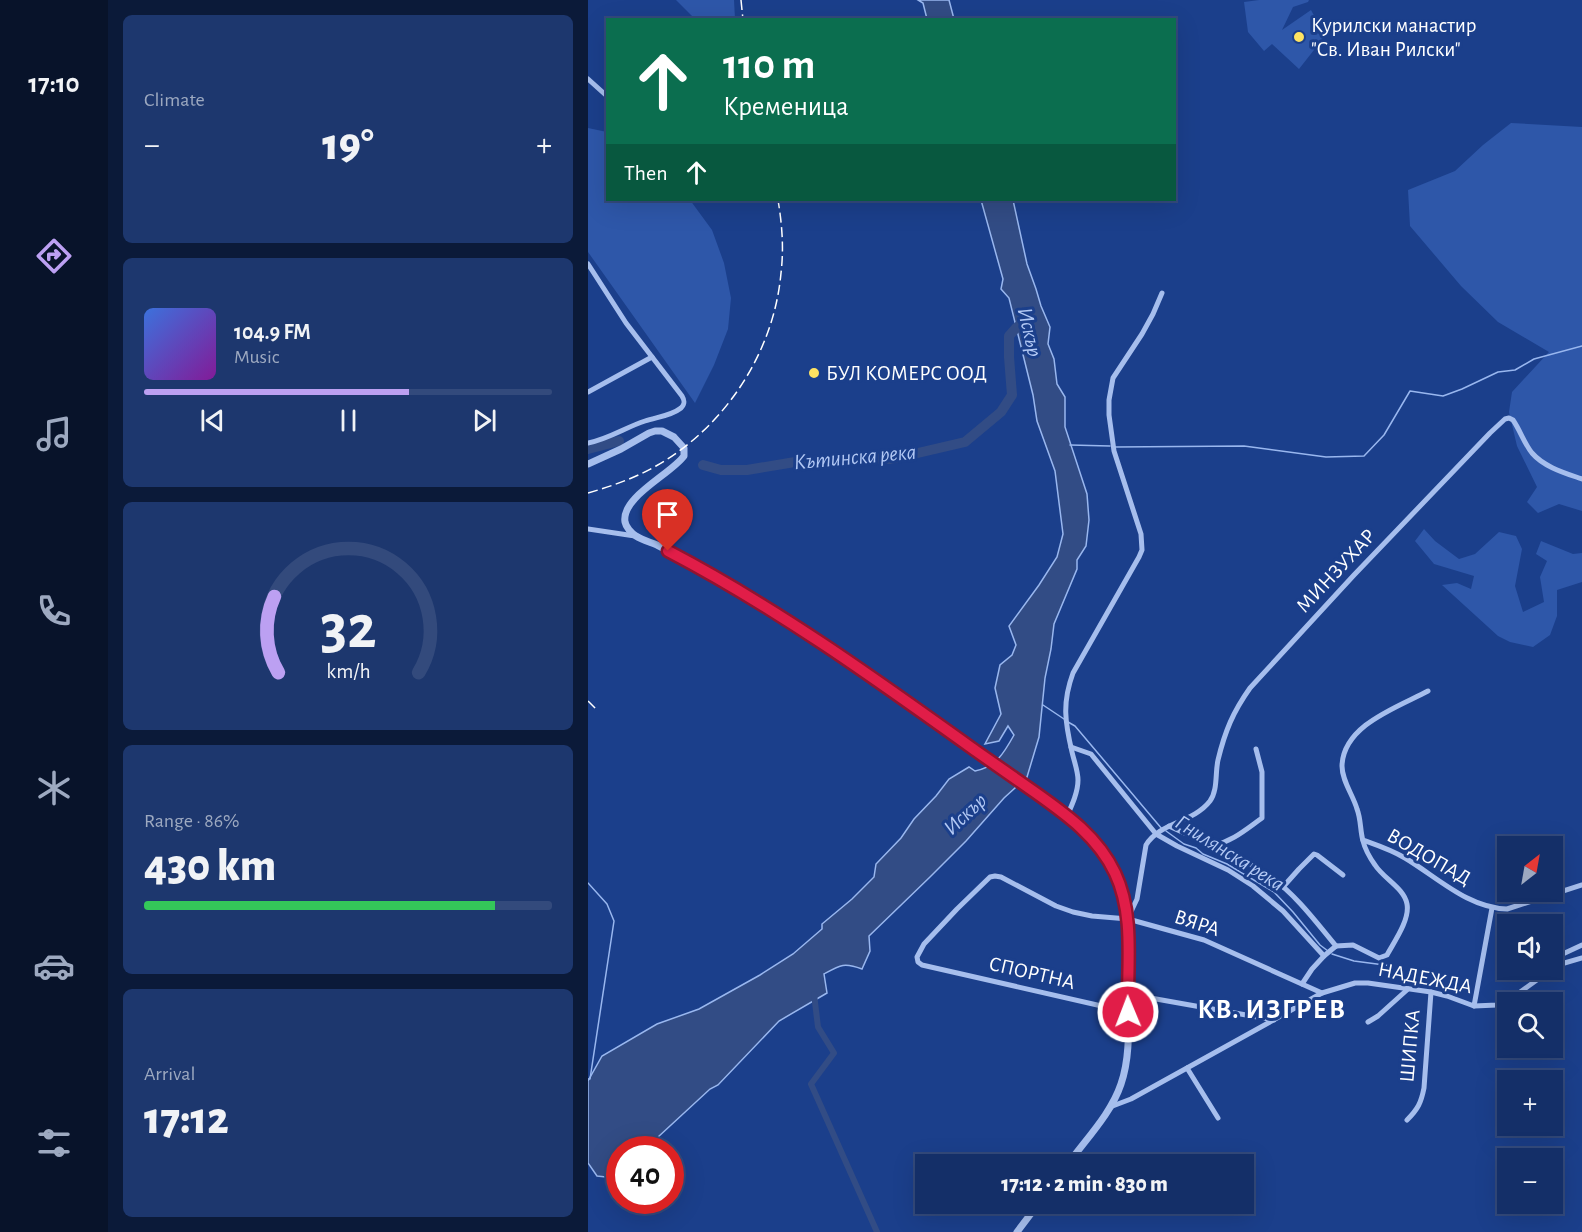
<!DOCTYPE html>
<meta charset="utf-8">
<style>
:root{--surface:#142f68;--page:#1d376e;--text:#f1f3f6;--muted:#9da9c0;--line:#334a7c;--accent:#bca0f2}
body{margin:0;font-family:"Alegreya Sans",sans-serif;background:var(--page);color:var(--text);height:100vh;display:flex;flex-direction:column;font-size:22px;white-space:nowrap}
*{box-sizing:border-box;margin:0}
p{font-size:20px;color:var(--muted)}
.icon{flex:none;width:33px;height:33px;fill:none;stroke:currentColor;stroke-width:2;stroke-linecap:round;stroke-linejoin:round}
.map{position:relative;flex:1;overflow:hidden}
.panel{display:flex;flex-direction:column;gap:15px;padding:15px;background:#0b1a39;width:480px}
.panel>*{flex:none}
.guide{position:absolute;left:18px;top:18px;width:570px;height:183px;border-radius:0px;box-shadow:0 6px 24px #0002,0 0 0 2px var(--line);background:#0b6e4f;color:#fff;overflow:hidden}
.needle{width:39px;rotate:31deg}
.controls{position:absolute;left:909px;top:836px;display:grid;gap:12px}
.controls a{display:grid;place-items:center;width:66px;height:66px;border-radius:0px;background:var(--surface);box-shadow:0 6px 24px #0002,0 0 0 2px var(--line);font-size:30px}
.speed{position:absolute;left:18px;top:1136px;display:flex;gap:12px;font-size:30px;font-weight:700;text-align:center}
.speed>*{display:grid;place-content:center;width:78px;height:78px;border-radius:50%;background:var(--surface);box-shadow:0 6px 24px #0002,0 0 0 2px var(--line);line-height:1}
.speed .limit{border:9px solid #d22;background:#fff;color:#111}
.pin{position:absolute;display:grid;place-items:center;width:51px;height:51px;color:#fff;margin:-62px -26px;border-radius:50% 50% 50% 0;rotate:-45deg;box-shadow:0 0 6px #0007}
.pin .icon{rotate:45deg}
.me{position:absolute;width:66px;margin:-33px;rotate:359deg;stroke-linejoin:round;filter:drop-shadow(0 0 4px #0008)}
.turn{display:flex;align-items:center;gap:21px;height:126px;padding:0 18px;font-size:27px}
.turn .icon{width:78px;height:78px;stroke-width:2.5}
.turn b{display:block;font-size:42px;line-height:51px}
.then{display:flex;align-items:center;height:57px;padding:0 18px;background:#0003;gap:12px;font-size:22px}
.big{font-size:45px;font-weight:800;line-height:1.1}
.panel .tile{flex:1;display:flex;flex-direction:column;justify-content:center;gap:9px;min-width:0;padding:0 21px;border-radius:9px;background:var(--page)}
.panel .dial{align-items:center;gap:0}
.dial svg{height:156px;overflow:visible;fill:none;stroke:var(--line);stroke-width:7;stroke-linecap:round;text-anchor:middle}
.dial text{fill:var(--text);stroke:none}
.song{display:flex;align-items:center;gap:18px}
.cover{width:72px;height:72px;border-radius:9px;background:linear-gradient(135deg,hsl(220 70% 55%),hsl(290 70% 35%))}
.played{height:6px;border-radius:3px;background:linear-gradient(90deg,var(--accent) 65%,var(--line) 65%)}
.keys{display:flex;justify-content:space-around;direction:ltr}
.heat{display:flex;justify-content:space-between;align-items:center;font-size:33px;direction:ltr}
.charge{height:9px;border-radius:4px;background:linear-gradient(90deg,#34c759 86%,var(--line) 0)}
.trip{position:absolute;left:327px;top:1154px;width:339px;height:60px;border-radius:0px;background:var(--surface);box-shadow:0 6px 24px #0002,0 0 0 2px var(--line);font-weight:800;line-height:60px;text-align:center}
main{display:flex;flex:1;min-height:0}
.tab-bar{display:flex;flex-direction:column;width:108px;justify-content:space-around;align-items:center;background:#08132a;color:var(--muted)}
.tab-bar .icon{width:42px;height:42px}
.tab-bar .on{color:var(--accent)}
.tab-bar b{font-size:27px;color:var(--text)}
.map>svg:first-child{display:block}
</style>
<main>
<nav class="tab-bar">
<b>17:10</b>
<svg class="icon on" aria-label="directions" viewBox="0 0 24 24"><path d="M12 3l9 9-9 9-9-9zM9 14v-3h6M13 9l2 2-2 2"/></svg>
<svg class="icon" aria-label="music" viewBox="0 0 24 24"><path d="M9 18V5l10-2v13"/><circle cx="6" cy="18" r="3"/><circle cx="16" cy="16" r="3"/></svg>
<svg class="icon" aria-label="phone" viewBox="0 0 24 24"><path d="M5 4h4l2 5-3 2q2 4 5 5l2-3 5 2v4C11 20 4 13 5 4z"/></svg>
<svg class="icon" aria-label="climate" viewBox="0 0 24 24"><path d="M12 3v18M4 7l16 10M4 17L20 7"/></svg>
<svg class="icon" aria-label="car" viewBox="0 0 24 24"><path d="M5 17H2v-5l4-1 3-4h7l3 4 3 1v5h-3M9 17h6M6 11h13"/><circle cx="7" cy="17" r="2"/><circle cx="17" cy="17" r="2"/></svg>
<svg class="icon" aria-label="filters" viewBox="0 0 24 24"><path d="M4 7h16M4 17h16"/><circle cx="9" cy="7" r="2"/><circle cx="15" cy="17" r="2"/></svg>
</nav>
<section class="panel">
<div class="tile"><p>Climate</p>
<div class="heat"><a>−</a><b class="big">19°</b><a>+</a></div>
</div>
<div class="tile">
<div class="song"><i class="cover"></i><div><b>104.9 FM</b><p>Music</p></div></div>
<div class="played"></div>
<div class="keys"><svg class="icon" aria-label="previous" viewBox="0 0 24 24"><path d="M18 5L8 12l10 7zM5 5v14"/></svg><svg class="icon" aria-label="pause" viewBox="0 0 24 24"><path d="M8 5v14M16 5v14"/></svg><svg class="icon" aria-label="next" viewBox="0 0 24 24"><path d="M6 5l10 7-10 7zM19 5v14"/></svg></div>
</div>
<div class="tile dial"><svg viewBox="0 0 100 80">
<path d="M14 69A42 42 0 1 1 86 69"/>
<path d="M14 69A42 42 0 0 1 12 30" stroke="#bca0f2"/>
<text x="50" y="56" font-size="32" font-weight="700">32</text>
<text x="50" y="72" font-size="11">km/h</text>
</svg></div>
<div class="tile"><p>Range · 86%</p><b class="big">430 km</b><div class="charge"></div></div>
<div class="tile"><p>Arrival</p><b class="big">17:12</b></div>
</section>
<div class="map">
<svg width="994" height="1232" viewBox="0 0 994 1232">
<rect width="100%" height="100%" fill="#1b3f8b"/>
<g fill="#2e57a9">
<polygon points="88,0 146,0 147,19 107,19"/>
<polygon points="671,0 721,0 720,2 705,7 694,30 723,10 737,36 711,69 684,44 676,51 660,32 656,2"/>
<polygon points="923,123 994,127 994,511 971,504 950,513 939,502 949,487 929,446 921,412 924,392 961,352 910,322 873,286 822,226 820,190 867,171 895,145"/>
<polygon points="0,128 19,132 20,200 102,200 124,230 136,263 143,298 140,329 126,365 107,403 0,252"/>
<polygon points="836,529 847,541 871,559 887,554 911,532 928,536 934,549 927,586 935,612 956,602 952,577 959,561 948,554 953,541 985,554 994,553 994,582 969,590 969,616 962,635 945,647 922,642 910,636 854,585 869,583 883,589 886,576 846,564 827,541"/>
</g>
<g fill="#324c85" stroke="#99b7ef" stroke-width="1.5">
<polygon points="330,0 361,0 366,19 339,19 335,3"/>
<path d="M 393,200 L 425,200 L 439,264 L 448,289 L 453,306 L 462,327 L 460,344 L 466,359 L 469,384 L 477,397 L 477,427 L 499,494 L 501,520 L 498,546 L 489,560 L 489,569 L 466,624 L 463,649 L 457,678 L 451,737 L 439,777 L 416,798 L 378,841 L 342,877 L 281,936 L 282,951 L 274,969 C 256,962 252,965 236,974 L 239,993 L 191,1021 L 130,1085 L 122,1089 L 57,1149 L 32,1149 L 31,1171 L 18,1177 L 9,1176 L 0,1163 L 0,1081 L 14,1056 L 69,1024 L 111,1009 L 172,975 L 205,954 L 234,929 L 234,924 L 264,899 L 286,877 L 288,864 L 313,838 L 326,819 L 348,796 L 361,779 L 381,767 L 387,771 C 408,767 416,753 426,735 L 420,726 L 411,741 L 397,744 L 413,714 L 407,688 L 412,665 L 424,655 L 428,645 L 421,626 L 451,585 L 469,557 L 475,534 L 467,471 L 449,421 L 445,395 L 421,298 L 413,289 L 415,279 Z"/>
</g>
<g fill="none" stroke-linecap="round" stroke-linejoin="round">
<g stroke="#99b7ef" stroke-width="1.5">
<polyline points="482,445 522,446"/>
<polyline points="527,447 656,446 738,457 776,456 796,435 822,391 855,396 874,389 910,372 927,370 946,359 994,346"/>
<polyline points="455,705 476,719"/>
<polyline points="480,722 487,726 574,829"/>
<polyline points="578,831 596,844 608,848 615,854 639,864 686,892 705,912 732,945 740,951"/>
<polyline points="0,883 19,904 26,921 2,1079 0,1079"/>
<polyline points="744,954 766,961 804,966"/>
</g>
<polyline stroke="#324c85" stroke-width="6" points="226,994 230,1027 246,1053 223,1084 289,1232"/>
<g stroke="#324c85" stroke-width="10">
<polyline points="0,449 31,441"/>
<polyline points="115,465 133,470 159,470 213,461 241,462 272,458 304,459 377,442 413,412 424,395 421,357 421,336 428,328 439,320"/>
</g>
<g stroke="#a6beed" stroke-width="5">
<polyline points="0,79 20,97"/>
<path d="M 0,264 L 38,323 L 94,396 C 97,401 97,404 93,408 C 83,416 69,417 57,421 C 38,427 21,439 0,443"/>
<polyline points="0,392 64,357"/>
<polyline points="0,529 47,536"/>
<polyline points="483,747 503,754 568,834 589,846 640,870 665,886 695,911 736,956 748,946"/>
<path d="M 479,816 C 484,805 490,792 490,780 C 490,771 486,761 484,752 C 477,722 474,703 485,673 L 551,557 L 554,550 L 553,534 L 526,451 L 521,415 L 521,400 L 525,378 L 554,334 L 565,314 L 574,293"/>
<path d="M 581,826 C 615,842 653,856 684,878 C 709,896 728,922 748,946"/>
<path d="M 775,840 C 789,845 804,850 817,858 C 849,877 880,908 919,909 L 994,885"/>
<path d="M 624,846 C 645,841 657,830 674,818 L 674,772 L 668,749"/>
<polyline points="695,887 711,869 726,854 729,855 755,875"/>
<path d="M 540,918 L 549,899 L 558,845 C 572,822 605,823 622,801 C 630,790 627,773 630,760 C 637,731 645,712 662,688 L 766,575 L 902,433 L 917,419 L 921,418 L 925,420 C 932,430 936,443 944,453 C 956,467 977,473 994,479"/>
<path d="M 748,946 L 765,945 L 791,958 L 799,955 C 806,942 822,920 819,904 C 816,888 796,879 787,865 C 782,858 777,849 775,841 C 772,830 773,819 769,809 C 765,795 754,781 754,766 C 755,725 810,707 840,691"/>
<polyline points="964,959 994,945"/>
<polyline points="964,969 973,964 994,958"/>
<polyline points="945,981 954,969"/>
<polyline points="714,984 724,969 736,956"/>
<polyline points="540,994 686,1020"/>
<polyline points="886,1006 904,908"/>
<polyline points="540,1012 334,965 330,962 329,957 336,944 369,909 402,877 407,876 413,877 468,906 485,912 504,916 540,919 616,940 734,993"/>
<polyline points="780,1022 790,1016 820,989"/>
<polyline points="599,1068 630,1118"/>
<polyline points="522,1107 543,1099 599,1068 734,993 767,983 780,983 843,992 859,996 886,1006 909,1005 917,1003 964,969"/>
<path d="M 819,1120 C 830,1109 833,1103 836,1088 L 843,992"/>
</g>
<g stroke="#a6beed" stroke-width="7">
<path d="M 0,464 L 33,449 L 61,433 L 67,431 L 74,431 L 86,437 L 96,448 L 96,456 C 83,474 33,497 37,522 C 38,527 43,533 48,536 C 54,540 62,542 69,545 C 89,555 109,567 128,579 C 250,650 365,732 479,816 C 511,843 536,877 540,920 C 542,944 539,969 540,993 C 540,1024 543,1055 533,1084 C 523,1114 498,1139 480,1164"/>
<polyline points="429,1232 451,1203"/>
</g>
<g stroke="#fff" stroke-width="1.5" stroke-dasharray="10 4.5" stroke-linecap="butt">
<polyline points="153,0 155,20"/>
<path d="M 0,493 C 24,486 47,478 68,466 C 137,427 186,352 193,273 C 196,248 194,224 190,200"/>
<polyline points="0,701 8,709"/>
</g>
</g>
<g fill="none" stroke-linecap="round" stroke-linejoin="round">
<g stroke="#92132f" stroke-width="15">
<path id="route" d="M 80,551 C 189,608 289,680 388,751 C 408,765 428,779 448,793 C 479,815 510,837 527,873 C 547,915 539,966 540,1012"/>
</g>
<use href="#route" stroke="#e11d48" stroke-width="10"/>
</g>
<g fill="#fee362" stroke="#1b3f8b" stroke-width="2">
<circle cx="711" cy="37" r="6"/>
<circle cx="226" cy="373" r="6"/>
</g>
<g text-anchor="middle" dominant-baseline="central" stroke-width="6" stroke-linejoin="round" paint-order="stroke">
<g font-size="21" fill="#fff" stroke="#1b3f8b" text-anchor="start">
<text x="723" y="25">Курилски манастир<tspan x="723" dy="24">"Св. Иван Рилски"</tspan></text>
<text x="238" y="373">БУЛ КОМЕРС ООД</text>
</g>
<g font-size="21" fill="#fff" stroke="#1b3f8b">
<text transform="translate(748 571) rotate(-47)">МИНЗУХАР</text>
<text transform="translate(841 857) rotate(30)">ВОДОПАД</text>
<text transform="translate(609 923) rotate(18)">ВЯРА</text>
<text transform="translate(444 973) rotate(13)">СПОРТНА</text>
<text transform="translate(837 978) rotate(11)">НАДЕЖДА</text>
<text transform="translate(822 1046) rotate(-85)">ШИПКА</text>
</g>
<g font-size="22" font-style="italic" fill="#b2c8f4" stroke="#1b3f8b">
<text transform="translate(442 332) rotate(77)">Искър</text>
<text transform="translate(267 457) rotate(-5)">Кътинска река</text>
<text transform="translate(377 814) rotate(-43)">Искър</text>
<text transform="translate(642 853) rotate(32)">Гнилянска река</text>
</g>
<g font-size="27" font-weight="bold" letter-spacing="1.5" fill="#fff" stroke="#1b3f8b">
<text x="684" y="1009">КВ. ИЗГРЕВ</text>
</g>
</g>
</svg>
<div class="controls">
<a><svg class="needle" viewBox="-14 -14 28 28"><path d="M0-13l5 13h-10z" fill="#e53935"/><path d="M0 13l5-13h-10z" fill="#9da9c0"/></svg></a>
<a><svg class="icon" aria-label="sound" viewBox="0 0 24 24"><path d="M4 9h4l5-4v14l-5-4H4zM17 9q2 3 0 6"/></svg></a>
<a><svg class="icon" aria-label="search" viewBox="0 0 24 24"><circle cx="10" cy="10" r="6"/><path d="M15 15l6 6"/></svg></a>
<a>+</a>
<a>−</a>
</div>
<div class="speed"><div class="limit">40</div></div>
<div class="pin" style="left:80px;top:551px;background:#d93025"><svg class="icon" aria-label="arrive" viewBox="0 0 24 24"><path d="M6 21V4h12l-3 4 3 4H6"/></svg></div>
<svg class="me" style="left:540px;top:1012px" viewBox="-20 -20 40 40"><circle r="17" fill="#e11d48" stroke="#fff" stroke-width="3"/><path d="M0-11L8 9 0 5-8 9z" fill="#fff"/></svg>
<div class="trip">17:12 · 2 min · 830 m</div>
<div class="guide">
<div class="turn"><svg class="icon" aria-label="ahead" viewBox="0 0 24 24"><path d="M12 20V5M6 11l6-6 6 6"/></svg><div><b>110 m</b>Кременица</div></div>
<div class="then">Then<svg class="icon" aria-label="ahead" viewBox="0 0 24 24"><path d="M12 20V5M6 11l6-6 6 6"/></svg></div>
</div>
</div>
</main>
